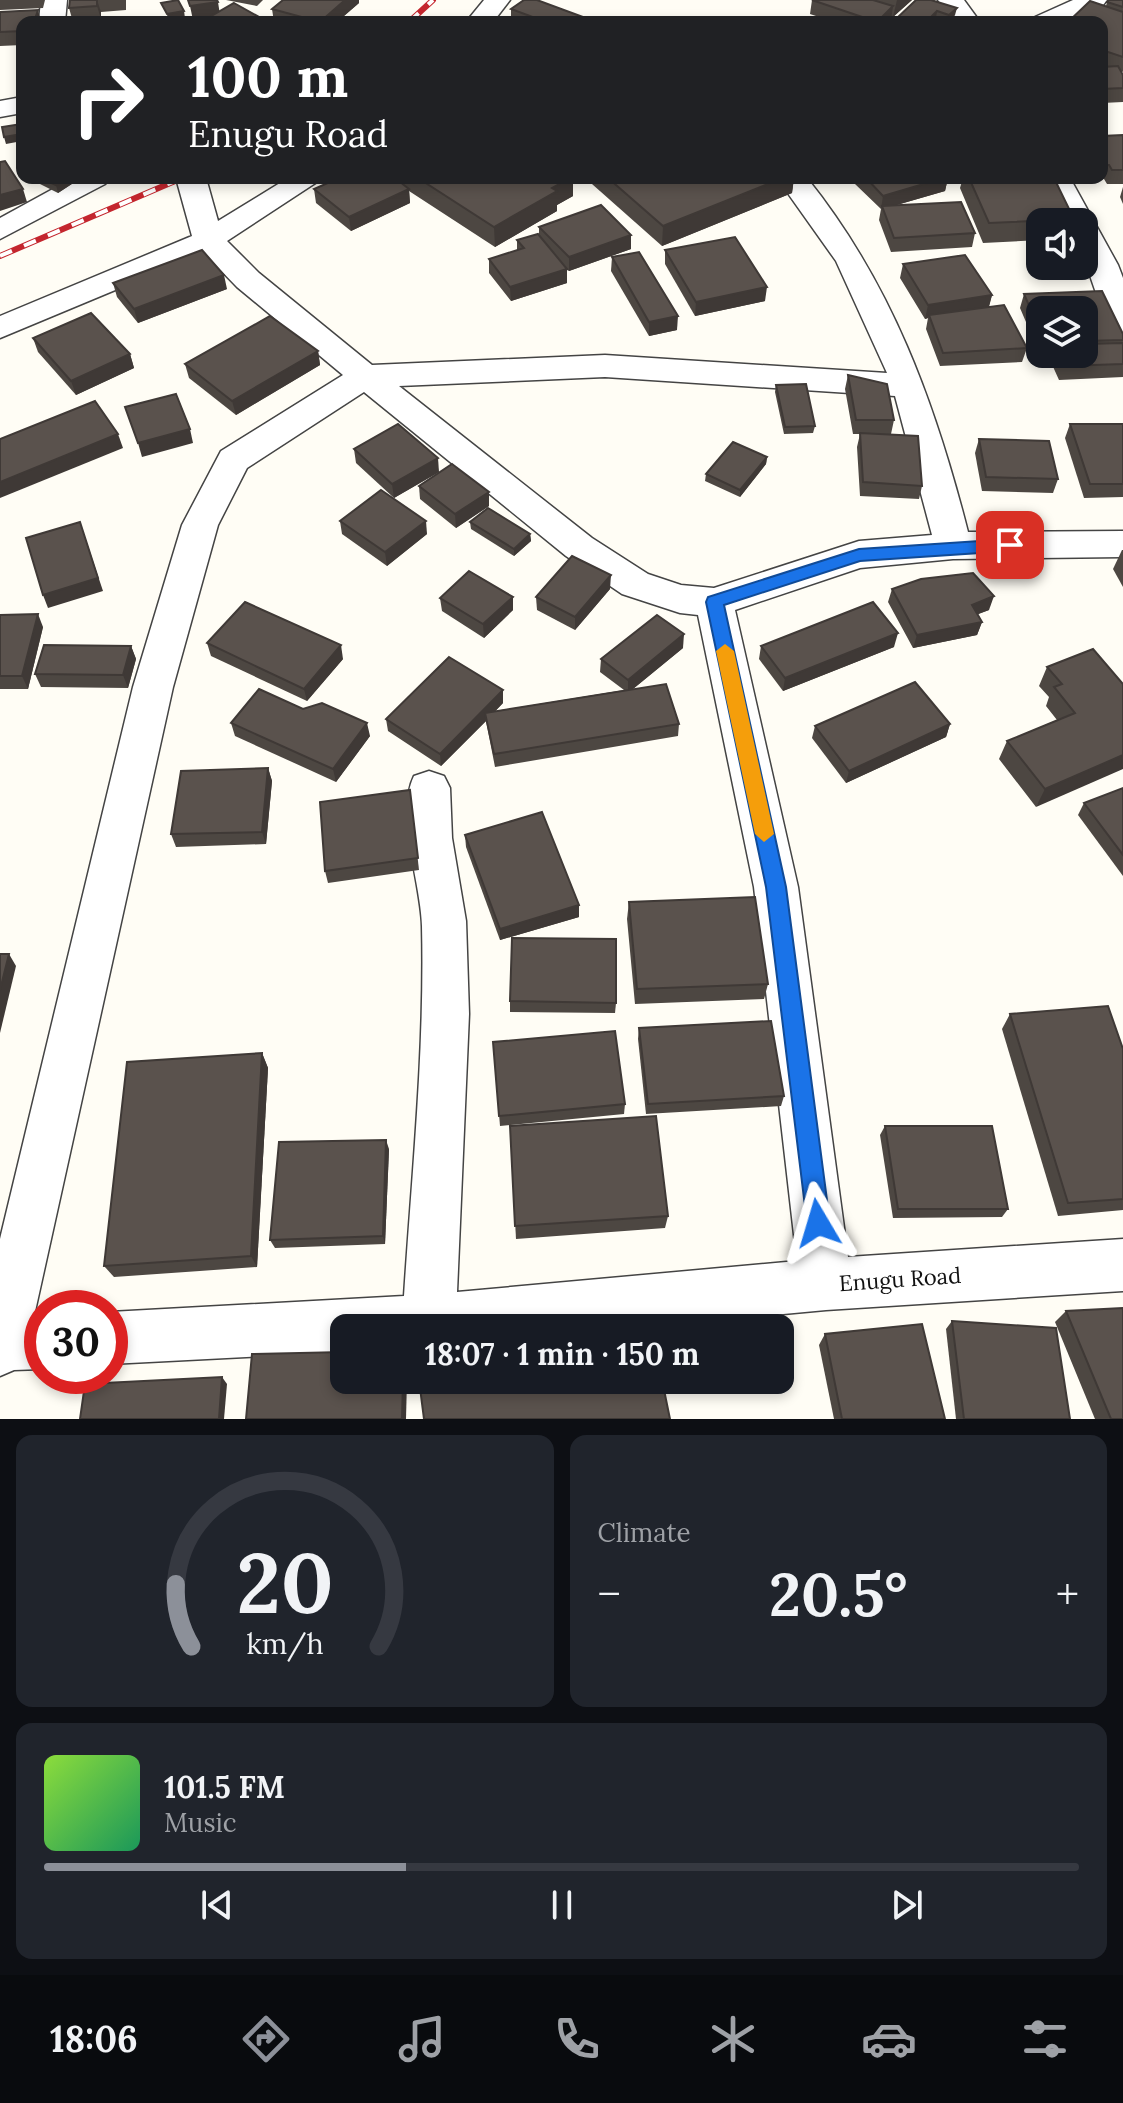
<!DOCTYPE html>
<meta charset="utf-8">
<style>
:root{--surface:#171b24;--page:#20242c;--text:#f1f3f6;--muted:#9ea1a6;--line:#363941;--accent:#8c9099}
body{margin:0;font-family:Lora,serif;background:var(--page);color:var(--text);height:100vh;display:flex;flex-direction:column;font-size:30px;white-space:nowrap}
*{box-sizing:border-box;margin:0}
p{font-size:26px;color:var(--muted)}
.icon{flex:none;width:44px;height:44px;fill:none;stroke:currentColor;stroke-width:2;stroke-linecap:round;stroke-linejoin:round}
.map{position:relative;height:1419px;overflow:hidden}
.details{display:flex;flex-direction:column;gap:16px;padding:16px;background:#0d0f14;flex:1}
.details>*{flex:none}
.hud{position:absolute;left:16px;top:16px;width:1092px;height:168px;border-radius:16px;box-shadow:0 4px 12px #0003;background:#202124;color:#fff;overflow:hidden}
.tools{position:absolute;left:1026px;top:208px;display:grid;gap:16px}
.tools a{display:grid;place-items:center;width:72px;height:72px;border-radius:16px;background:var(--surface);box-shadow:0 4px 12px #0003;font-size:40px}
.speed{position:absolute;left:24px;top:1290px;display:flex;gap:16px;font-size:40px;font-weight:700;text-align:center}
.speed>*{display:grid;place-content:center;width:104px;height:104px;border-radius:50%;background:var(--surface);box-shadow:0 4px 12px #0003;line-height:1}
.speed .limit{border:12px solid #d22;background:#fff;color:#111}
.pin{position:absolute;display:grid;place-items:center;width:68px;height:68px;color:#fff;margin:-34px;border-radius:16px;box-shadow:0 4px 12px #0006}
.me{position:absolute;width:88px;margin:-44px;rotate:353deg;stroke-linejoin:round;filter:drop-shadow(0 0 6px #0008)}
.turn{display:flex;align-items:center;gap:28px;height:168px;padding:0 40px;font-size:36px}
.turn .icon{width:104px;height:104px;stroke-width:2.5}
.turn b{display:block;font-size:56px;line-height:68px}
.big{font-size:60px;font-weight:700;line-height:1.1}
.details .widget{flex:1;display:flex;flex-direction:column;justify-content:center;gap:12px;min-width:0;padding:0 28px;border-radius:16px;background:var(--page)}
.details .dial{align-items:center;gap:0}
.dial svg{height:208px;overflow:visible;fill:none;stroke:var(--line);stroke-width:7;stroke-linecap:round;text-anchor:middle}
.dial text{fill:var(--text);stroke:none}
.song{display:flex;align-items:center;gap:24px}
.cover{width:96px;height:96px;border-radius:12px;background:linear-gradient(135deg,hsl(90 70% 55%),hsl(150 70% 35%))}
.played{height:8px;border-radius:4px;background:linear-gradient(90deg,var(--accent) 35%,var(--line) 35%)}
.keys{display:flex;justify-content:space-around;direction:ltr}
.heat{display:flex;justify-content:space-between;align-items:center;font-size:44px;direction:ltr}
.details .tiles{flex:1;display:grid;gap:16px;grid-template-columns:1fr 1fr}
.widget:last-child{grid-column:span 2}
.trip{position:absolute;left:330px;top:1314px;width:464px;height:80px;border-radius:16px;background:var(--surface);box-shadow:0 4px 12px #0003;font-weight:700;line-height:80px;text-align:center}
.dock{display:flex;height:128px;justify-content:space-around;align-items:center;background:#090b0e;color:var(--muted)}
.dock .icon{width:56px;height:56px}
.dock .current{color:var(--accent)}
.dock b{font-size:36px;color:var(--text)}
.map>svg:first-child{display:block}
</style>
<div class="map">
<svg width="1123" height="1419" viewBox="0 0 1123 1419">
<rect width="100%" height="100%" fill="#fffdf5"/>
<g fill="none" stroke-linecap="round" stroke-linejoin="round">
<g stroke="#444" stroke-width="3">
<g id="minor">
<polygon points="41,0 67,0 65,22 39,22"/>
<polygon points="484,0 510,0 493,22 466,22"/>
<polygon points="938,0 964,0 980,22 954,22"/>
<polygon points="1073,0 1107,0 1103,5 1065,22 1031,22 1035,17"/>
<polygon points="22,97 22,113 0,117 0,101"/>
<polygon points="73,178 110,178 105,184 0,239 0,218"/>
<path d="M 176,178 L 206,178 L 218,221 L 288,178 L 323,178 L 227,241 L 259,273 L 372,365 L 605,355 L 887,373 L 836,261 L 777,178 L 807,178 C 892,284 935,403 968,532 L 1123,531 L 1123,557 L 953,559 L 860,568 L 735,610 L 798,887 L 848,1257 L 1123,1239 L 1123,1291 L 826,1310 L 634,1328 L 344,1328 L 344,1352 L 110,1364 L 110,1312 L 404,1296 C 412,1173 425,1049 422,926 C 421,882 395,815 414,776 L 429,771 L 444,776 L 450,788 L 452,838 L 466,921 L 469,1014 L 457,1292 L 797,1261 L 754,887 L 698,615 L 680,613 L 622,594 L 566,556 L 364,392 L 247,468 L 218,525 L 173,687 L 34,1316 L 42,1315 L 42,1369 L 14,1370 L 0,1376 L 0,1239 L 133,687 L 182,525 L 221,451 L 343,375 L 237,287 L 204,253 L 0,338 L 0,316 L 192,236 ZM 605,377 L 895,396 L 932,535 L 859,541 L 714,588 L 681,585 L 648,574 L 592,538 L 399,386 Z"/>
<polygon points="1040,178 1070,178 1118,265 1123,278 1123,335 1112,332 1107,325 1084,258 1084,222 1064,222"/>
</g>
</g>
<use href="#minor" fill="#fff" fill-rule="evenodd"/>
<g stroke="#c4262e" stroke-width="6">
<g id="rail">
<polyline points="409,22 433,0"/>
<polyline points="0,256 182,178"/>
</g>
</g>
<use href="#rail" stroke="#fff" stroke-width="4" stroke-dasharray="13" stroke-linecap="butt"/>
</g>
<g fill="#4d4742" fill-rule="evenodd">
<polygon points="0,0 45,0 43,8 0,10"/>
<polygon points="70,0 126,0 126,10 101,12 101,19 73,22 69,8"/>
<polygon points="226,0 263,0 257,6"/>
<polygon points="812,0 912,0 893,17 891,16 888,22 834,22 810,14"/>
<polygon points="916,0 955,15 948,22 936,18 932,22 897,22 898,17"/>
<polygon points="1123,0 1123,72 1121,71 1123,75 1123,102 1102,103 1102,67 1108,67 1102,65 1102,22 1107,2"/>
<polygon points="359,3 337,22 274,22 272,9"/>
<polygon points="511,9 583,17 583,22 511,22"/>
<polygon points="0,12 22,22 22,45 0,46"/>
<polygon points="1123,135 1123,184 1107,184 1104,179 1090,179 1089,178 1102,178 1102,136"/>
<polygon points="38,178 81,178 58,193 40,184"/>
<polygon points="399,178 583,178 575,183 573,182 573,196 557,205 557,211 495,247 409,191 410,203 351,231 316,203 314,189 400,182"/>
<polygon points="592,178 794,178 792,193 662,246 592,184"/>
<polygon points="856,178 948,178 945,191 893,206 975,233 972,247 891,252 879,220 881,209 855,184"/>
<polygon points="963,178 1054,178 1074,219 1073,222 1040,222 1040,240 983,243 960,188"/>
<polygon points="1123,187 1123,204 1120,197"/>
<polygon points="539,227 631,235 631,249 569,271 567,270 567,283 511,301 489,273 489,259 517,250 517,240 539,235"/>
<polygon points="665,250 765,301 695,316 665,264"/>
<polygon points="612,257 677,330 649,336 611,271"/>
<polygon points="903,264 992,295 989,307 1027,348 1022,362 940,366 926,329 928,318 925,319 900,278"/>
<polygon points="113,283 227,289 138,323 117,297"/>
<path d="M 1102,291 L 1123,334 L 1123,377 L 1059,380 L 1050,360 L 1052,356 L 1041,357 L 1020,308 L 1024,294 ZM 1040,310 L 1084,310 L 1084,354 L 1040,354 Z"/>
<polygon points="33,338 130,354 134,368 76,395 38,352"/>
<polygon points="318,351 320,365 236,415 189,378 185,364"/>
<polygon points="848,375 894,420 891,434 867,434 922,486 919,499 860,496 857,447 860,434 853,434 845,389"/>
<polygon points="776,385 815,426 813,433 784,434 775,392"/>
<polygon points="1070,424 1123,424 1123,497 1084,498 1065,438"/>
<polygon points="979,439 1058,479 1053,493 982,491 975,453"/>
<polygon points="354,449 439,472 394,498 356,463"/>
<polygon points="767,457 766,464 740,497 705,481 706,474"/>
<polygon points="419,486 489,506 456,528 420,499"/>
<polygon points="340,521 427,534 387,566 342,534"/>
<polygon points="470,522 530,534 531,541 514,556 471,529"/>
<polygon points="1122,550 1123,550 1123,587 1113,569"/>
<polygon points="610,589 575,630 537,610 536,597"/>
<polygon points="892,589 989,610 978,614 982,622 977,635 913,648 888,602"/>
<polygon points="513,597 513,610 484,638 442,611 440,598"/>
<polygon points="0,615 43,627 28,689 0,689"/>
<polygon points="207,643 343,659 307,701 211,656"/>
<polygon points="131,646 136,659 128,688 41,687 35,674"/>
<polygon points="761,646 894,647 783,691 759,659"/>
<polygon points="683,648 633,689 679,724 678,736 495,767 486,721 441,766 388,731 386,719 503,703 495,711 624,690 600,672 601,659"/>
<polygon points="1047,667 1123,684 1036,807 999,759 1007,741 1057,720 1046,706 1049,697 1039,686"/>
<polygon points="303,709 370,736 336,782 235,736 231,723"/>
<polygon points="950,724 946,737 846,783 812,738 815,726"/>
<polygon points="268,768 272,781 266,844 176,847 171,834"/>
<polygon points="1123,788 1123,876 1078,815 1084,803"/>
<polygon points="410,790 419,870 328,883 325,871"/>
<polygon points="465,835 579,905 579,917 500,940 466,847"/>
<polygon points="629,902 768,984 764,999 635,1004 627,919"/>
<polygon points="510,1001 616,1003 615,1013 510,1012"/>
<polygon points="1010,1014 1123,1049 1123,1210 1058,1216 1002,1029"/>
<polygon points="639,1028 784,1096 781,1106 646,1114 638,1039"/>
<polygon points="493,1042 625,1104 624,1114 500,1126"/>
<polygon points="262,1053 268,1068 257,1267 114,1277 104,1266"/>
<polygon points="510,1126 668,1216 665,1228 516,1239"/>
<polygon points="885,1126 1008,1209 1002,1217 893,1218 880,1135"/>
<polygon points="389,1149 385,1244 275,1248 270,1240"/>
<polygon points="1066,1311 1123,1419 1095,1419 1055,1322"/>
<polygon points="952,1321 1070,1419 956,1419 946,1329"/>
<polygon points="825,1334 945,1419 834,1419 819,1345"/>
</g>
<g fill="#3f3936">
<polygon points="97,0 101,12 101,19 97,6"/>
<polygon points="345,0 359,0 359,3 337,22 320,22"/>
<polygon points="897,0 912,0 893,17"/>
<polygon points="218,2 220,15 193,20 190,6"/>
<polygon points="893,6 891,20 888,22 877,22"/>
<polygon points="957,8 955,15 948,22 949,15"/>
<polygon points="38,10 41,22 34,22"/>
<polygon points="184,11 185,18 168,21 167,14"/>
<polygon points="937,11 936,18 932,22 926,22"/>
<polygon points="22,134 22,141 6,144 4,137"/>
<polygon points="67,178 81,178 58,193 56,185"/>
<polygon points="570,178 573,178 573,196 557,205 557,211 495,247 494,227 552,188"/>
<polygon points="576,178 583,178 575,183"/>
<polygon points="783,178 794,178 792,193 662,246 663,226"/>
<polygon points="944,178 948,178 945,191 883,209 882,206 881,209 883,196"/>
<polygon points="23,189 27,202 0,211 0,195"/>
<polygon points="409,189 410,203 351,231 349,217"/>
<polygon points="631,235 631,249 569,271 569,257"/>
<polygon points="567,269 567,283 511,301 510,287"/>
<polygon points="224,275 227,289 138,323 134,309"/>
<polygon points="767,287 765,301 695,316 696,302"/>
<polygon points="992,295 988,309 929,315 928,318 925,319 928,305"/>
<polygon points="678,316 677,330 649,336 649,322"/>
<polygon points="318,351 320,365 236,415 232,401"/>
<polygon points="130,354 134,368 76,395 71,381"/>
<polygon points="190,429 193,443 142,457 138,443"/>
<polygon points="118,434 123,448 0,498 0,482"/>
<polygon points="767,457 766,464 740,497 740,490"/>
<polygon points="438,458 439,472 394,498 392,484"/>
<polygon points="489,492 489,506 456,528 455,514"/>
<polygon points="426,521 427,534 387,566 385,552"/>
<polygon points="80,522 103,591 48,608 43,595"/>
<polygon points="530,534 531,541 514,556 514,549"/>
<polygon points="611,575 610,589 575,630 575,617"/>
<polygon points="994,596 989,610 968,618 972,605"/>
<polygon points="513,597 513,610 484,638 483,624"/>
<polygon points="38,614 43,627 28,689 22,676"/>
<polygon points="982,622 977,635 913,648 917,635"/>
<polygon points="898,633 894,647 783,691 785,678"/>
<polygon points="684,634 683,648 628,693 628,680"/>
<polygon points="341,645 343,659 307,701 304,689"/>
<polygon points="131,646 136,659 128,688 123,675"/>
<polygon points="503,690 503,703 487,720 485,713 486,721 441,766 440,754"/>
<polygon points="367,723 370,736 336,782 333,769"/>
<polygon points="950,724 946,737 846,783 849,771"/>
<polygon points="1123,755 1123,769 1036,807 1045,789"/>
<polygon points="268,768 272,781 266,844 262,832"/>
<polygon points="579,905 579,917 500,940 500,929"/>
<polygon points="9,954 16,966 0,1033 0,990"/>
<polygon points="262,1053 268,1068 257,1267 251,1256"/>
<polygon points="386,1140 389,1149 385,1244 383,1236"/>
<polygon points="222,1377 227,1384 224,1419 219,1419"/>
<polygon points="403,1380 407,1380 406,1419 402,1419"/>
</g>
<g fill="#5a524d" stroke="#3f3936" stroke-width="2">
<polygon points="70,0 97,0 97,6 69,8"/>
<polygon points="178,0 184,11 167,14 161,3"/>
<polygon points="188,0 217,0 218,2 190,6"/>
<polygon points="283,0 345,0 320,22 272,9"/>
<polygon points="524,0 537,0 583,17 575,22 546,22 511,9"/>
<polygon points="812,0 873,0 893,6 877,22"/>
<polygon points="916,0 931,0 957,8 949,15 937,11 926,22 914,22 898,17"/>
<polygon points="1109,0 1123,0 1123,7 1107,2"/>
<polygon points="1090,1 1123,12 1123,57 1102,50 1102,22 1068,22"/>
<polygon points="234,3 268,22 201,22"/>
<polygon points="38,10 34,22 22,22 22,31 0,32 0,12"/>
<polygon points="1118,66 1123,75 1123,88 1102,89 1102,67"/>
<polygon points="22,124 22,134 4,137 2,127"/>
<polygon points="1123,135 1123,170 1112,170 1109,165 1102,165 1102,136"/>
<polygon points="5,161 23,189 0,195 0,162"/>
<polygon points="40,178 67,178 56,185"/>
<polygon points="339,178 395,178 409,189 349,217 314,189"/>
<polygon points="418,178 570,178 552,188 557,191 494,227"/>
<polygon points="608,178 783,178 663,226"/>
<polygon points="866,178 944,178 883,196"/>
<polygon points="969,178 1054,178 1074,219 989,223"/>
<polygon points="961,202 975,233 894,238 882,206"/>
<polygon points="601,205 631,235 569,257 539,227"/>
<polygon points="538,234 567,269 510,287 489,259 524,248 517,240"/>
<polygon points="735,237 767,287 696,302 665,250"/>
<polygon points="202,250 224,275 134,309 113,283"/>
<polygon points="639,252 678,316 649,322 612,257"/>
<polygon points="965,255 992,295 928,305 903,264"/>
<polygon points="1102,291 1123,334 1123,340 1084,341 1084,310 1040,310 1040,331 1024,294"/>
<polygon points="1004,305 1027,348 943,353 929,315"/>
<polygon points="91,313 130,354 71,381 33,338"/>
<polygon points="270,316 318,351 232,401 185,364"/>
<polygon points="1123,343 1123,364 1064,366 1059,354 1084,354 1084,344"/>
<polygon points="848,375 887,384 894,420 856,420"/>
<polygon points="806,384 815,426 785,427 776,385"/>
<polygon points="176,394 190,429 138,443 125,407"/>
<polygon points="95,401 118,434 0,482 0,439"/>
<polygon points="398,424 438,458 392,484 354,449"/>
<polygon points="1070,424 1123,424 1123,484 1090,484"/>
<polygon points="860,433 918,436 922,486 863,482"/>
<polygon points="979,439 1049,441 1058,479 986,477"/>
<polygon points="733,442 767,457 740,490 706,474"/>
<polygon points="452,464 489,492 455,514 419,486"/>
<polygon points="381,490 426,521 385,552 340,521"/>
<polygon points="488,508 530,534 514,549 470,522"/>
<polygon points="80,522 98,578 43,595 26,538"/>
<polygon points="572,556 611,575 575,617 536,597"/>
<polygon points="469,571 513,597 483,624 440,598"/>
<polygon points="973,573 994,596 972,605 982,622 917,635 892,589 921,579"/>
<polygon points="245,602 341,645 304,689 207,643"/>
<polygon points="873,602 898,633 785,678 761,646"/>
<polygon points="38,614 22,676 0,676 0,615"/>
<polygon points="657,615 684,634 628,680 601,659"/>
<polygon points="44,645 131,646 123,675 35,674"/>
<polygon points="1093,649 1123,684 1123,755 1045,789 1007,741 1075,713 1054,687 1062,684 1047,667"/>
<polygon points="449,657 503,690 440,754 386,719"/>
<polygon points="915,682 950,724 849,771 815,726"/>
<polygon points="666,684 679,724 494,754 485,713"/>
<polygon points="259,689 303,709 322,703 367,723 333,769 231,723"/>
<polygon points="268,768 262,832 171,834 181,771"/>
<polygon points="1123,788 1123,855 1084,803"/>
<polygon points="410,790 418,858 325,871 320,802"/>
<polygon points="542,812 579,905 500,929 465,835"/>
<polygon points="755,897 768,984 637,989 629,902"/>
<polygon points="512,938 616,939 616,1003 510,1001"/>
<polygon points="0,954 9,954 0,990"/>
<polygon points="1108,1006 1123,1049 1123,1199 1068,1203 1010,1014"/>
<polygon points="771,1021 784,1096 648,1104 639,1028"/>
<polygon points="615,1031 625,1104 499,1116 493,1042"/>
<polygon points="262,1053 251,1256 104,1266 127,1062"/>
<polygon points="656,1116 668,1216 515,1226 510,1126"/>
<polygon points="885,1126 992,1126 1008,1209 898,1209"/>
<polygon points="386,1140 383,1236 270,1240 279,1142"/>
<polygon points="1123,1308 1123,1419 1111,1419 1066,1311"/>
<polygon points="952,1321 1056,1328 1070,1419 964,1419"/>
<polygon points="922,1324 945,1419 842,1419 825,1334"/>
<polygon points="344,1352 344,1380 403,1380 402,1419 246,1419 252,1354"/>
<polygon points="222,1377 219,1419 80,1419 85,1384"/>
<polygon points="419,1380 662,1380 670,1419 424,1419"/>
</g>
<polygon fill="#1a73e8" stroke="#114b97" stroke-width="2" points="1010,539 1018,545 1010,551 860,561 724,605 786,887 830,1223 826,1231 818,1235 810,1231 807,1223 766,887 706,602 708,597 859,549"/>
<polygon fill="#f59e0b" points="725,644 734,651 774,834 764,842 755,834 716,651"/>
<g text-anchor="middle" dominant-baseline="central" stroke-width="8" stroke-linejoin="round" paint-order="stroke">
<g font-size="22" fill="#111" stroke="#fff">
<text transform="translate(900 1279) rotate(-4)">Enugu Road</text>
</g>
</g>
</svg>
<div class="tools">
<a><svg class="icon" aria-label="sound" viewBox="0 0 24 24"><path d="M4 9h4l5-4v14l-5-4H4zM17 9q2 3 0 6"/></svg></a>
<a><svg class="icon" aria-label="layers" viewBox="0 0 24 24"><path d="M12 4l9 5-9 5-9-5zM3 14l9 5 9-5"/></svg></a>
</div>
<div class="speed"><div class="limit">30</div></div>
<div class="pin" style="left:1010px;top:545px;background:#d93025"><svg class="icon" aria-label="arrive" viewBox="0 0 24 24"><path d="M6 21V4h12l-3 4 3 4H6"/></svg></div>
<svg class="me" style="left:818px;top:1223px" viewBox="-20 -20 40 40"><path d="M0-17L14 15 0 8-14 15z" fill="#1a73e8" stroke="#fff" stroke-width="4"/></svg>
<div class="trip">18:07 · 1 min · 150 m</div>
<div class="hud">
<div class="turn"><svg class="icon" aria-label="right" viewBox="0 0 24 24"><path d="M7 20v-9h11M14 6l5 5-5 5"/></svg><div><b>100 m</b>Enugu Road</div></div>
</div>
</div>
<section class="details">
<div class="tiles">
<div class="widget dial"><svg viewBox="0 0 100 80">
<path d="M14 69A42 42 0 1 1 86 69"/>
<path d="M14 69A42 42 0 0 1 8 45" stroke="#8c9099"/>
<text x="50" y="56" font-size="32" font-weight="700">20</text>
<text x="50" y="72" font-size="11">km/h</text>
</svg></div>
<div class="widget"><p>Climate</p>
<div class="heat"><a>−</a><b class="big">20.5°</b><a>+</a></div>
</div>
<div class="widget">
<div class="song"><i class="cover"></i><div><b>101.5 FM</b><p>Music</p></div></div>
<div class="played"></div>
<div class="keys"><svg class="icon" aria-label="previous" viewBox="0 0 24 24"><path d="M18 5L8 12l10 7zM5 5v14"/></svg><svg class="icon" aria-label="pause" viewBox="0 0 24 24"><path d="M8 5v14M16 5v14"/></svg><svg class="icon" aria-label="next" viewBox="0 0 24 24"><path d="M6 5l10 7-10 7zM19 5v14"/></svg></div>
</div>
</div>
</section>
<nav class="dock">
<b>18:06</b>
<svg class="icon current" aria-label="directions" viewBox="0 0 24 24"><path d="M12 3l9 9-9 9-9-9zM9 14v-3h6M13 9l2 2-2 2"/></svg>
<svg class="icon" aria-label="music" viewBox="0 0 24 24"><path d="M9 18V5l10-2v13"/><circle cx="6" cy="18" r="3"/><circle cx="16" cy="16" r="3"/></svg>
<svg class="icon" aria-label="phone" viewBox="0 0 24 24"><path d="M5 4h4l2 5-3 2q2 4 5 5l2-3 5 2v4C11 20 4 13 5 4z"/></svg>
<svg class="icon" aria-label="climate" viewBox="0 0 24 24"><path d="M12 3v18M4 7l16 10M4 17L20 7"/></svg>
<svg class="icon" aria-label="car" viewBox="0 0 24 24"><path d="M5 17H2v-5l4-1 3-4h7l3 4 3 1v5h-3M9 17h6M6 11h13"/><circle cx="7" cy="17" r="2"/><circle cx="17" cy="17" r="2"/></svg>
<svg class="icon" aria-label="filters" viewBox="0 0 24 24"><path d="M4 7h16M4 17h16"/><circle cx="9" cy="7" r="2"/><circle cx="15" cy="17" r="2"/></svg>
</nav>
